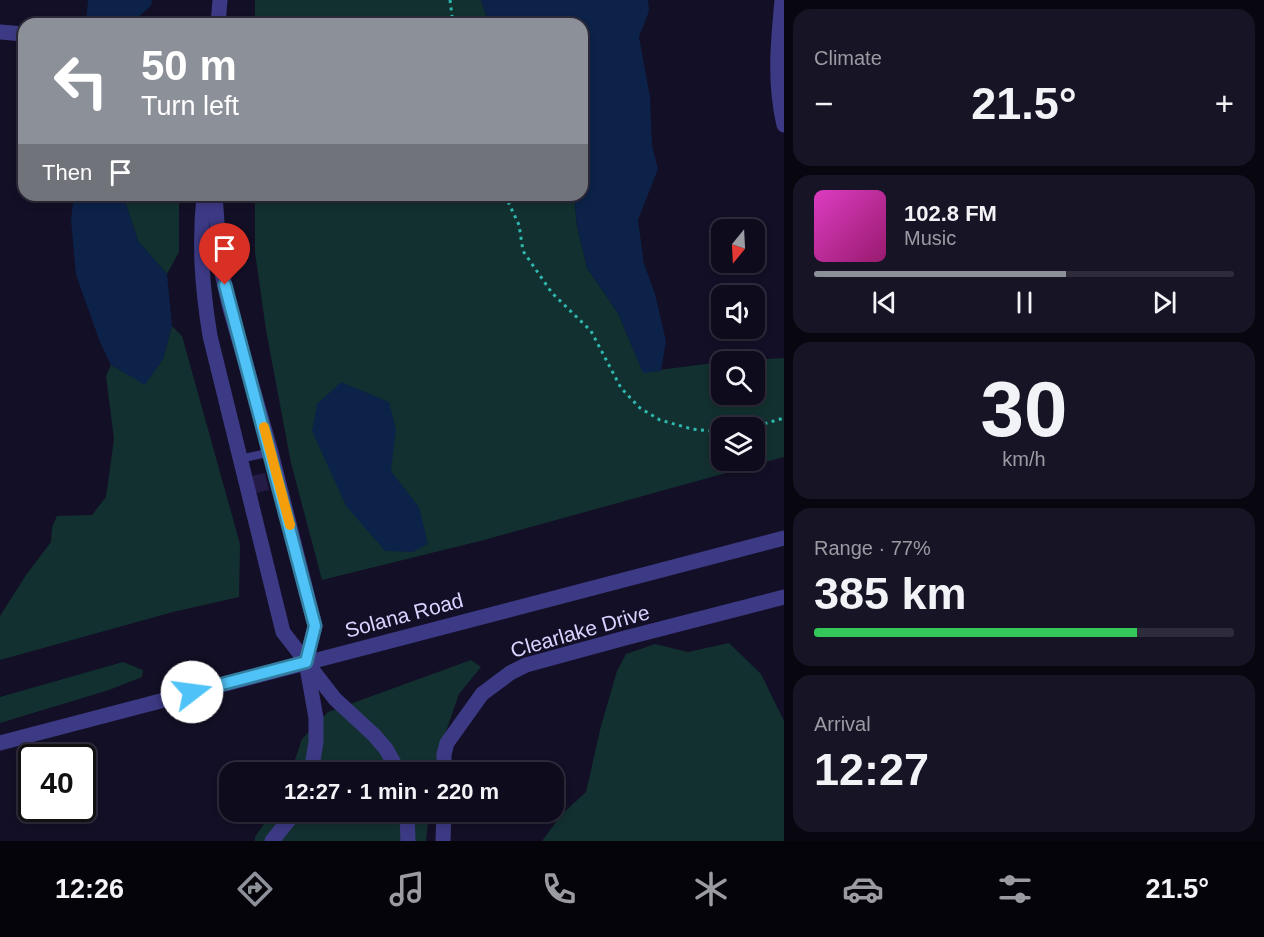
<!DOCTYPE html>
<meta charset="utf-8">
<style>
:root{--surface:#0e0b1c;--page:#171425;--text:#f1f3f6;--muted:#9b9ba3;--line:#2e2b3b;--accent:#8c9099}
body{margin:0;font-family:Arial,sans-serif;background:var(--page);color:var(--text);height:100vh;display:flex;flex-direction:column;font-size:22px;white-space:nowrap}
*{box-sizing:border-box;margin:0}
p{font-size:20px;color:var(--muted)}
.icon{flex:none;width:33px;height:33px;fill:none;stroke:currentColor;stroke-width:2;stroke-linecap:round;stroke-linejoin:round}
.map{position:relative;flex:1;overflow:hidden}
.panel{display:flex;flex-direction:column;gap:9px;padding:9px;background:#08060f;width:480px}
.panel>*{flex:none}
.banner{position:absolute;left:18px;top:18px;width:570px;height:183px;border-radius:18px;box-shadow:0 3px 9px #0003,0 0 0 2px var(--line);background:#8c9099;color:#fff;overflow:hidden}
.needle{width:39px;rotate:198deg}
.fabs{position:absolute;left:711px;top:219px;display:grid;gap:12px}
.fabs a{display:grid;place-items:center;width:54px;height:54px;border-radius:12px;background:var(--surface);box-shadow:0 3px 9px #0003,0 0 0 2px var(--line);font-size:30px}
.speed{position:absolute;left:18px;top:744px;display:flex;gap:12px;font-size:30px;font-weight:700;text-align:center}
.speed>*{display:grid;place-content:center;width:78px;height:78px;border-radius:50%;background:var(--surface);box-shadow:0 3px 9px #0003,0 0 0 2px var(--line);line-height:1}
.speed .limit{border:3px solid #111;border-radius:9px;background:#fff;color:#111}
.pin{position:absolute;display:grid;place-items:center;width:51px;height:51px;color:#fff;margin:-62px -26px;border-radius:50% 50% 50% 0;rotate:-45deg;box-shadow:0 0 6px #0007}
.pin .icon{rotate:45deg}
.me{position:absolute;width:66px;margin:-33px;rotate:75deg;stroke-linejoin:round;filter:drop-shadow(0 0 4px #0008)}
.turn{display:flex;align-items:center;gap:21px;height:126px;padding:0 24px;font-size:27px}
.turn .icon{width:78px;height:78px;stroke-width:2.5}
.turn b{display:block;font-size:42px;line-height:51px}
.then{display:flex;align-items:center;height:57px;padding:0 24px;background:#0003;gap:12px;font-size:22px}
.big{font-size:45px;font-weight:700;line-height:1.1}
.panel .widget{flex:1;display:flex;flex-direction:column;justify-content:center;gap:9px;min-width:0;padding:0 21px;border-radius:18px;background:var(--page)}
.panel .dial{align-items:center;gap:0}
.dial b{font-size:78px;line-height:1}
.song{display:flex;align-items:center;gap:18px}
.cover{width:72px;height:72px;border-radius:9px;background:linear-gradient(135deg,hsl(310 70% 55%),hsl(320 70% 35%))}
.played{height:6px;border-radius:3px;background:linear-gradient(90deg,var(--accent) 60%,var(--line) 60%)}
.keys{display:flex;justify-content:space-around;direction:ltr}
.heat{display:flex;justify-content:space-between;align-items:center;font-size:33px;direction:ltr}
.charge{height:9px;border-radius:4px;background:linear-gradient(90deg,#34c759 77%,var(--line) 0)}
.trip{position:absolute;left:219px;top:762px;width:345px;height:60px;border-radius:18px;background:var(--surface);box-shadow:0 3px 9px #0003,0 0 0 2px var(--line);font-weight:700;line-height:60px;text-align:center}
.tab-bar{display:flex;height:96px;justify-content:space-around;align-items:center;background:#06040b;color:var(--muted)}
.tab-bar .icon{width:42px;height:42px}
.tab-bar .active{color:var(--accent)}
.tab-bar b{font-size:27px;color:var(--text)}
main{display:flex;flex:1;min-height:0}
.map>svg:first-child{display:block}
</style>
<main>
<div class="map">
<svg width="784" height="841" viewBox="0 0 784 841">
<rect width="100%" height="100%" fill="#130f26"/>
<g fill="#12302f" fill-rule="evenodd">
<polygon points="255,0 481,0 489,24 255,24"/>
<polygon points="123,195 179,195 179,252 167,274 138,241"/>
<path d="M 255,195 L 574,195 L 577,226 L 587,268 L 618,313 L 643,372 L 721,362 L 722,394 L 754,394 L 754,362 L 734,361 L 784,358 L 784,457 L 484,540 L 322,580 L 291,463 L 266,330 L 255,252 ZM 722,428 L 754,428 L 754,460 L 722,460 Z"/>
<polygon points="172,326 182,336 240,544 239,597 173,612 0,660 0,616 26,575 51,542 52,527 57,516 92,515 106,497 114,439 106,376 111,365 145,384 163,359"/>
<polygon points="729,643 761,674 784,721 784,841 542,841 562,814 586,792 601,726 617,671 626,654 655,644 688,652"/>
<polygon points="471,660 481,667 459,694 432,772 291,772 302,739 328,712"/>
<polygon points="123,662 143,670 142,677 109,690 0,723 0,697"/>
<polygon points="272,812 429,812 426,841 255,841 255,837"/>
</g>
<g fill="#0c2248">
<polygon points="88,0 152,0 151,6 130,24 86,24"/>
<polygon points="481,0 648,0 649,11 639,37 650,97 652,146 658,169 638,220 644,264 655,294 666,341 661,371 643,373 618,313 587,268 577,226 574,195 582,195 582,24 489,24"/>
<polygon points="74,195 123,195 138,241 167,274 172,326 163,359 145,385 111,365 100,342 76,275 71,220"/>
<polygon points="341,382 389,402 396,429 391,471 419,507 428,544 413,552 385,551 346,506 312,431 317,404"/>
</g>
<polygon fill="#241b47" points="265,473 269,490 255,493 251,476"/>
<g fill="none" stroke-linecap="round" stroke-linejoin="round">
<g stroke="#2fb8b0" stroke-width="3" stroke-dasharray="3 4.5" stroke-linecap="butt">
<polyline points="450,0 453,24"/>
<polyline points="505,195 519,225 523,251 552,293 591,331 621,388 640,408 660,420 692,429 722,432"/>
<polyline points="750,428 784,418"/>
</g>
<g stroke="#3d3a85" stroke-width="8">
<polyline points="240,459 271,452"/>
<path d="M 294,813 C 312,823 341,820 360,812"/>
</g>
<g stroke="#3d3a85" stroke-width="15">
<path d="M 782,0 C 778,42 774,83 784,125"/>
<polyline points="218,24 220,0"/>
<polyline points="0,32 24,34"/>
<path d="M 204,195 C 199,244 202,287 210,336 L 283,632 L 335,699 L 374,735 L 386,749 L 399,772"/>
<polyline points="215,195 220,264 229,305 271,452 315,626 306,662 316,718 316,742 311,772"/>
<polyline points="444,772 444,754 447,743 482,694 510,673 526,665 625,638 784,597"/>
<polyline points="407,812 408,841"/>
<polyline points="272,841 295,812"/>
<polyline points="443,841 444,812"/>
</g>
<polyline stroke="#3d3a85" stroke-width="15" points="0,743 784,538"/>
</g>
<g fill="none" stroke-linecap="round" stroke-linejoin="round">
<g stroke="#337fa1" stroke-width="15">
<polyline id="route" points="192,692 306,662 315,626 225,285"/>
</g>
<use href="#route" stroke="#4fc3f7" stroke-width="10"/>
<polyline stroke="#f59e0b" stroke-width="10" points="264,427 290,525"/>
</g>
<g text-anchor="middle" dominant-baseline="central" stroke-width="4.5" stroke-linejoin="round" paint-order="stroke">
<g font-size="21" fill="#d9d4ff" stroke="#130f26">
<text transform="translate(404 615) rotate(-15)">Solana Road</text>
<text transform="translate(580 631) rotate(-16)">Clearlake Drive</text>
</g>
</g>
</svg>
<div class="fabs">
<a><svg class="needle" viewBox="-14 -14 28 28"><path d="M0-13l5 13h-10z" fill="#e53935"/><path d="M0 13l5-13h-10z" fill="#9b9ba3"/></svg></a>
<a><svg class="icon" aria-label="sound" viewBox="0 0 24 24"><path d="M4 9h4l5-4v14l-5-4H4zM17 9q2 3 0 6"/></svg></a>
<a><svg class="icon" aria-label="search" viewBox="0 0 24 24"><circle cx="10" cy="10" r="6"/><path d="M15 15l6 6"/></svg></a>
<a><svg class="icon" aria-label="layers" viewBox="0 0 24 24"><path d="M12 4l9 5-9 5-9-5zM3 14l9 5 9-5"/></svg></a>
</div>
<div class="speed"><div class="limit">40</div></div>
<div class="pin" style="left:225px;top:285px;background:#d93025"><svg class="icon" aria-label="arrive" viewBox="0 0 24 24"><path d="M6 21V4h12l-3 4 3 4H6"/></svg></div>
<svg class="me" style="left:192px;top:692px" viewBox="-20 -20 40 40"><circle r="19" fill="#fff"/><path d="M0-13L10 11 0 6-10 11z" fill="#4fc3f7"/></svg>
<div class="trip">12:27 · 1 min · 220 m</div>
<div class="banner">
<div class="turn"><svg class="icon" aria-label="left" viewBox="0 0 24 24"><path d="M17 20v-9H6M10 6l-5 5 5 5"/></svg><div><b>50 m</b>Turn left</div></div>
<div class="then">Then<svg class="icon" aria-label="arrive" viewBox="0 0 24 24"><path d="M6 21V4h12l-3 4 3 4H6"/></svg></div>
</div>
</div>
<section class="panel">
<div class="widget"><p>Climate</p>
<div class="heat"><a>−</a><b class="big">21.5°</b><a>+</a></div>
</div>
<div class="widget">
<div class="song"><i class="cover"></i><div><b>102.8 FM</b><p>Music</p></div></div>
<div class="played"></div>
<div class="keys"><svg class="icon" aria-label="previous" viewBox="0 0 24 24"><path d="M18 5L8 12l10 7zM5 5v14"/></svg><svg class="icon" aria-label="pause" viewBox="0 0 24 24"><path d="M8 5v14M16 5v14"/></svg><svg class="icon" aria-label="next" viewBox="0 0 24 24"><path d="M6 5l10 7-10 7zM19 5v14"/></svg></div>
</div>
<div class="widget dial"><b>30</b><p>km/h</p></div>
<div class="widget"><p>Range · 77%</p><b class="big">385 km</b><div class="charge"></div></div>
<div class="widget"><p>Arrival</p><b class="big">12:27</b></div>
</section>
</main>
<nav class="tab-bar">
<b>12:26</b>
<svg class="icon active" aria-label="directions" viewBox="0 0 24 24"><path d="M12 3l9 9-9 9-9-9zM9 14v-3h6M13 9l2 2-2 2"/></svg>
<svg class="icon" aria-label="music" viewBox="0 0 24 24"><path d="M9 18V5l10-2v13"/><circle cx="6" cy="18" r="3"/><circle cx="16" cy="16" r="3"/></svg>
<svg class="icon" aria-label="phone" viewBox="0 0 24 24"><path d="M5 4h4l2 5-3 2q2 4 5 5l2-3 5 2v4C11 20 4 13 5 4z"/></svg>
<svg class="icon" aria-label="climate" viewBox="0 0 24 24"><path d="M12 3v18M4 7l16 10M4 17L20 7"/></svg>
<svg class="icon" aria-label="car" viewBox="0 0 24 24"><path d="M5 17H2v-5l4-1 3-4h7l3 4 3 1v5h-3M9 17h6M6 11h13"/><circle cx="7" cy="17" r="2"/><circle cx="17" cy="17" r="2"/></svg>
<svg class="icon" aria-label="filters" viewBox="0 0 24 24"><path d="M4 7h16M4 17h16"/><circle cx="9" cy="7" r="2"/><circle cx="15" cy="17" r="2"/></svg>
<b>21.5°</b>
</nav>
